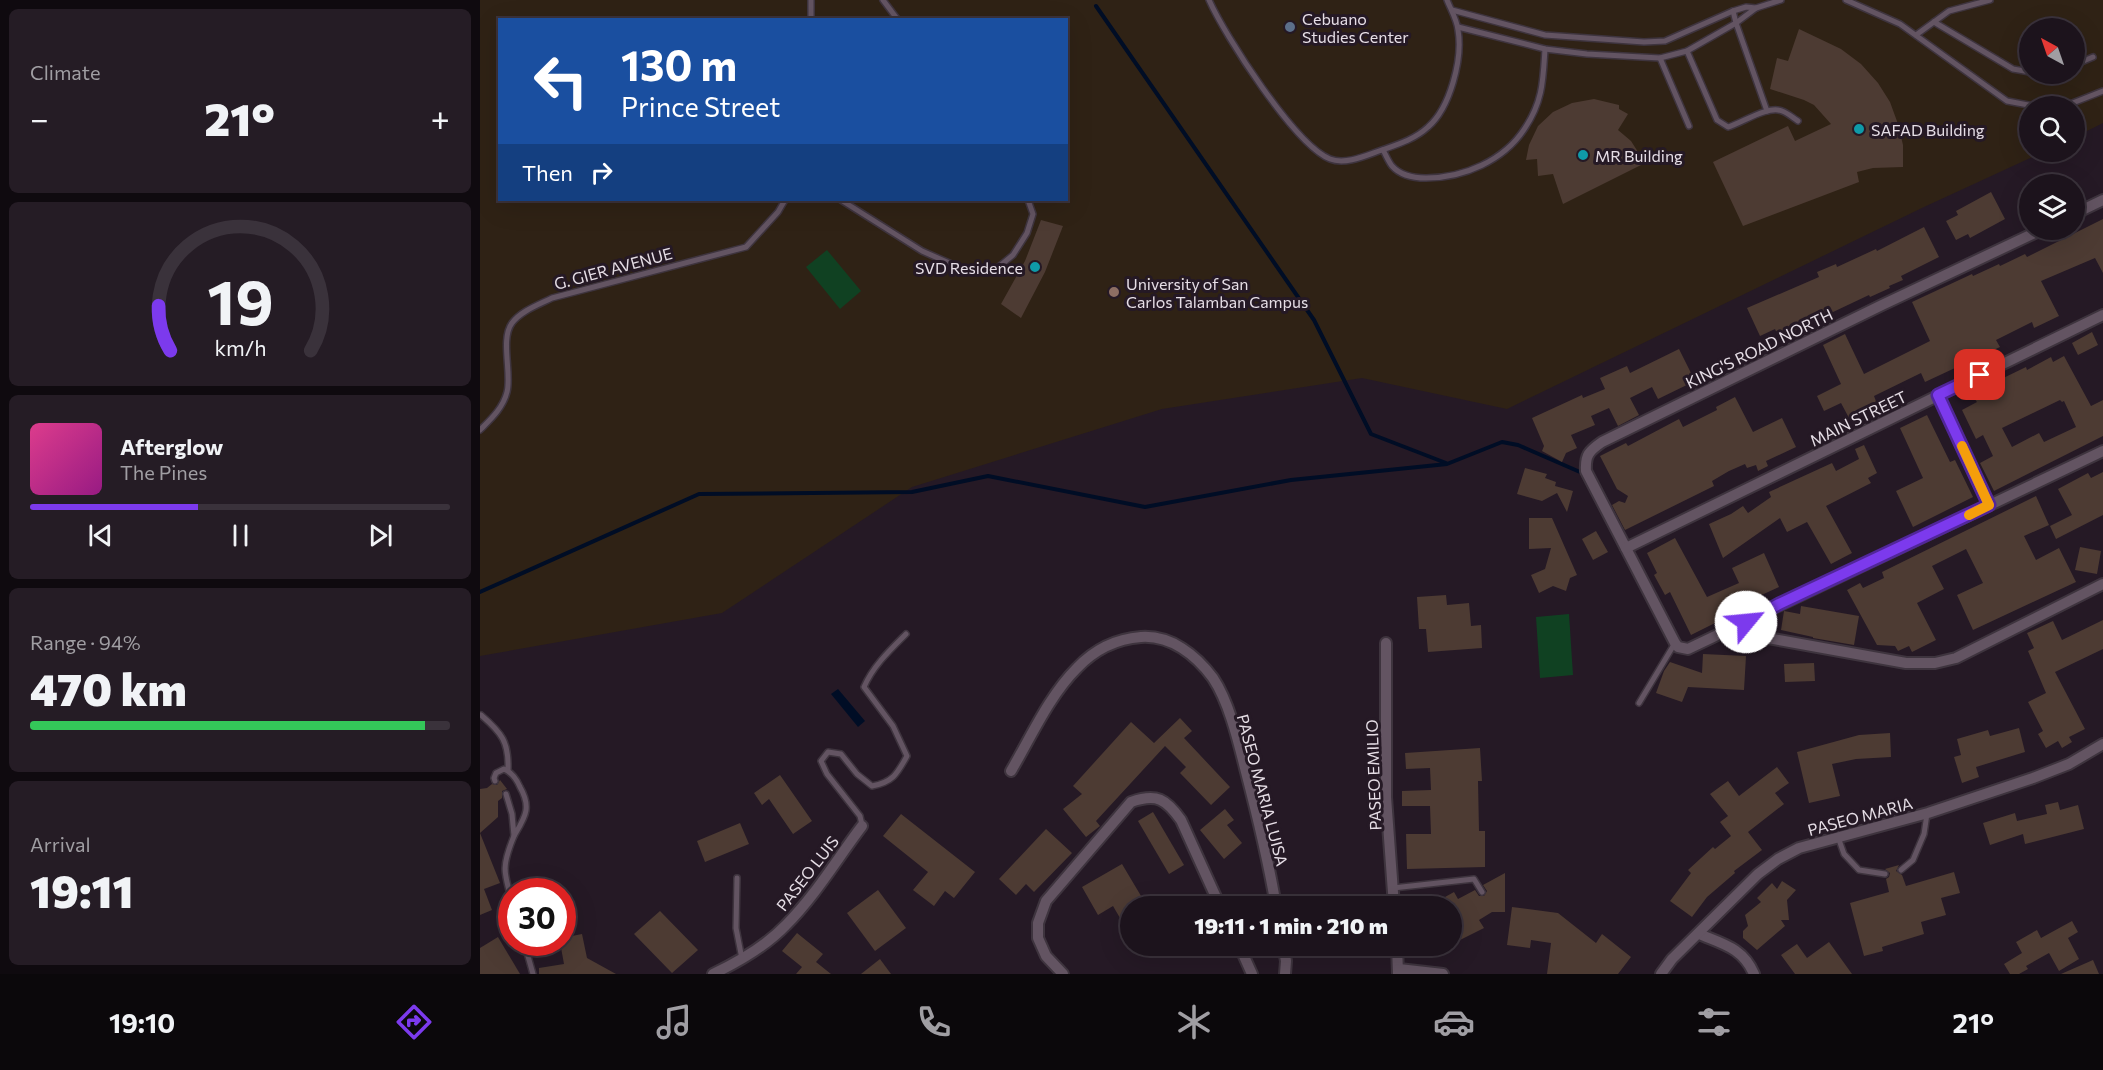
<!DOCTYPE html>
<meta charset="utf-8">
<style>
:root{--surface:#1c131c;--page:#251c25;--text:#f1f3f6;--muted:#a09ea3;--line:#3a323b;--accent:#7c3aed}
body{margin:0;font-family:Commissioner,sans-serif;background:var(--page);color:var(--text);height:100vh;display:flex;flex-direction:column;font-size:22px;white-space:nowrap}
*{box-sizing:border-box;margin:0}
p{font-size:20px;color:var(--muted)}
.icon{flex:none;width:33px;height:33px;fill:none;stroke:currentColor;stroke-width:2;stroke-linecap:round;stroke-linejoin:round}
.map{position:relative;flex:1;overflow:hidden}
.panel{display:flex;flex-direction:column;gap:9px;padding:9px;background:#0f0a0f;width:480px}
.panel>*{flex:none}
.hud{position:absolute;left:18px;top:18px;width:570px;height:183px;border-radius:0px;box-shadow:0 6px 24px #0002,0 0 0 2px var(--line);background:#1a4fa0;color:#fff;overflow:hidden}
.needle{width:39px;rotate:320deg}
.buttons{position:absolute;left:1539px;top:18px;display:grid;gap:12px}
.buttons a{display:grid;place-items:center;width:66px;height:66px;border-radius:50%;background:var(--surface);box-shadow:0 6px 24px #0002,0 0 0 2px var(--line);font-size:30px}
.speed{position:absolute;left:18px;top:878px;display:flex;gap:12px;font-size:30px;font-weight:700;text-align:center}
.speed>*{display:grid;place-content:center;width:78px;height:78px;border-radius:50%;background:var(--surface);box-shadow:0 6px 24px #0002,0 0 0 2px var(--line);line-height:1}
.speed .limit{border:9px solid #d22;background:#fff;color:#111}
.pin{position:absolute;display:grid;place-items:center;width:51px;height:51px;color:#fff;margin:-26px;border-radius:12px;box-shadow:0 3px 9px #0006}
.me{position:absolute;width:66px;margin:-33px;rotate:62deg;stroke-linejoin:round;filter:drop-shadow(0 0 4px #0008)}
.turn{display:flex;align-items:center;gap:21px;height:126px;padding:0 24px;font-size:27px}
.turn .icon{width:78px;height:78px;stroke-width:2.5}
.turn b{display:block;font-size:42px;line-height:51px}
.then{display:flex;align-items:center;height:57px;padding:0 24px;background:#0003;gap:12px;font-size:22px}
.big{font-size:45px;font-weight:800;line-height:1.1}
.panel .tile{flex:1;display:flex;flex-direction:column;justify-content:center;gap:9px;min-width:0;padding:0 21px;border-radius:9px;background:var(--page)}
.panel .dial{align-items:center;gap:0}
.dial svg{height:156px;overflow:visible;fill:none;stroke:var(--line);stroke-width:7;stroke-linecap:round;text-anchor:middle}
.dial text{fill:var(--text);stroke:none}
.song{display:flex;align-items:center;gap:18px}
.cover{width:72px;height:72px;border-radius:9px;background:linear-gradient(135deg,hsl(330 70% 55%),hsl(310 70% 35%))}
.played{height:6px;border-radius:3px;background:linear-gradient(90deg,var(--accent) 40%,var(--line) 40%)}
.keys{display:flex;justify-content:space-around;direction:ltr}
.heat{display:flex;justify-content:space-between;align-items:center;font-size:33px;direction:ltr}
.charge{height:9px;border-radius:4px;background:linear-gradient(90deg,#34c759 94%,var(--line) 0)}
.trip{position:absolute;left:640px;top:896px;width:342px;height:60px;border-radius:30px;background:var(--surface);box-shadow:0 6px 24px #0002,0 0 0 2px var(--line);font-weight:800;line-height:60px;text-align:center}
.menu{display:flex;height:96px;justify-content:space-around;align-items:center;background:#0b080b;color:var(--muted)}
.menu .icon{width:42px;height:42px}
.menu .active{color:var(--accent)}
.menu b{font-size:27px;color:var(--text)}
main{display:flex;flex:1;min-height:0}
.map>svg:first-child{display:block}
</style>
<main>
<section class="panel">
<div class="tile"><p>Climate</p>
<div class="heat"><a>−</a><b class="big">21°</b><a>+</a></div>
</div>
<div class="tile dial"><svg viewBox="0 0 100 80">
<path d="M14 69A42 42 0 1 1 86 69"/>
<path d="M14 69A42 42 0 0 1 8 46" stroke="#7c3aed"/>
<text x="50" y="56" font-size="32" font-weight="700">19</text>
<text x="50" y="72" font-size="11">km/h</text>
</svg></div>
<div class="tile">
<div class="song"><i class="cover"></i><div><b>Afterglow</b><p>The Pines</p></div></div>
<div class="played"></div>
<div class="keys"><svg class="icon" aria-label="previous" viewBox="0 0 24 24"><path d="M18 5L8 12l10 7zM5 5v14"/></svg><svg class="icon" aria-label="pause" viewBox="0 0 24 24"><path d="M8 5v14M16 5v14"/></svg><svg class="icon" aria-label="next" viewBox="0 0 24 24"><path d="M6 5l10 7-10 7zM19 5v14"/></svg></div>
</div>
<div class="tile"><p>Range · 94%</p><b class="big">470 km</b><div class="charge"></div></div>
<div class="tile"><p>Arrival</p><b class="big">19:11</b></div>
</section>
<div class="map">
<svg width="1623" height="974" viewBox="0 0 1623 974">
<rect width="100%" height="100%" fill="#251925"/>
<path fill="#2f2215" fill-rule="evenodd" d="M 0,0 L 1623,0 L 1623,123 L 1595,137 L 1594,106 L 1550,106 L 1550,152 L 1563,152 L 1444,207 L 1027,409 L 882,378 L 682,409 L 432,487 L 242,613 L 0,656 ZM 20,20 L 586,20 L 586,200 L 20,200 ZM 1550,28 L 1594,28 L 1594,74 L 1550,74 Z"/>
<g fill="#104122">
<polygon points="347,250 381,291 360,309 326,267"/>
<polygon points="1089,614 1093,675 1060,678 1056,617"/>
</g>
<polygon fill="#000d25" points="358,689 385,721 378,727 351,694"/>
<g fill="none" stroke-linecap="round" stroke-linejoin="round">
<g stroke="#000d25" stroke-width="4">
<polyline points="616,6 834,320 891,434 966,463"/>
<polyline points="0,592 219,494 432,492 508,476 665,507 811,480 967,464 1022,442 1038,445 1100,472"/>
</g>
</g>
<g fill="#4d3b33" fill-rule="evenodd">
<polygon points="1319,29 1361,49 1381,64 1398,83 1410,102 1418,124 1423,145 1423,167 1393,168 1377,172 1379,182 1263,226 1233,162 1308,126 1315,141 1351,124 1334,105 1324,100 1290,89 1297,58 1308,61"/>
<polygon points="1114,99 1139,105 1139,109 1148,114 1138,130 1151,141 1165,163 1083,204 1073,174 1058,176 1057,159 1046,160 1049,145 1058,126 1073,112 1092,103"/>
<polygon points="1511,192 1525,219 1490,238 1488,234 1476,240 1466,221 1478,215 1476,211"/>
<polygon points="1623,219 1623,273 1615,258 1561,281 1579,316 1554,328 1552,322 1516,340 1520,347 1445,382 1441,373 1394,396 1397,404 1369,418 1361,403 1344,411 1337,396 1361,384 1343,345 1365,334 1384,374 1450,341 1432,302 1492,274 1493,276 1519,264 1520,266 1545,254 1547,257"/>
<polygon points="561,220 583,226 565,272 541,318 521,304 545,261"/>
<polygon points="1444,227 1459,257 1421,276 1423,280 1409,286 1410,288 1390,297 1389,295 1315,330 1318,336 1301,343 1295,329 1280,336 1267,308 1339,277 1337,272 1356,264 1357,267 1396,249 1397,251"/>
<polygon points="1612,332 1618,345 1598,355 1592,343"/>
<polygon points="1199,349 1215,381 1178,399 1172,387 1150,398 1159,415 1138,426 1129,408 1111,416 1115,425 1091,435 1097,448 1086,453 1082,462 1062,451 1064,446 1052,418 1102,395 1103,398 1125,389 1120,378 1147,366 1150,373"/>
<path d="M 1584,356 L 1611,406 L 1623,400 L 1623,436 L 1514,491 L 1500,463 L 1513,456 L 1503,435 L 1496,439 L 1482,410 L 1497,402 L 1494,398 L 1517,386 L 1515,382 L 1546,367 L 1547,370 L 1571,357 L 1573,362 ZM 1580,400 L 1582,402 L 1584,401 L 1596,427 L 1564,442 L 1559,433 L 1532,447 L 1522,428 Z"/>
<polygon points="1255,397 1273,432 1302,418 1316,447 1286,461 1288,466 1278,471 1276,465 1267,468 1265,464 1249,471 1232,481 1234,486 1145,530 1132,505 1139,501 1145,503 1148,496 1137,489 1120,456 1146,443 1148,446 1199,419 1203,427 1237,410 1236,407"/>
<polygon points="1447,415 1470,462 1475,460 1493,497 1433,527 1416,491 1443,478 1420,428"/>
<polygon points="1384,445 1397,473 1388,478 1391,483 1346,506 1372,553 1351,564 1327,522 1307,532 1300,518 1243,558 1229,524 1251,514 1263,506 1268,513 1291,497 1289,492 1352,463 1356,471 1379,459 1375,449"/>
<polygon points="1045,468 1067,474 1065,478 1076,482 1075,486 1093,491 1087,512 1077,493 1062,501 1037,494"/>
<polygon points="1623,472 1623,515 1576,539 1570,526 1592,515 1578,489 1608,473 1611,478"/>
<polygon points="1556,496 1569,525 1544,536 1556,560 1579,548 1596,582 1493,630 1477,595 1503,583 1486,549 1452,566 1464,589 1437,603 1456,640 1432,652 1429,646 1418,651 1415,646 1397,645 1367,590 1380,583 1383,588 1404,578 1402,572"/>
<polygon points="1049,518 1072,518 1097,575 1090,578 1086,591 1073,586 1059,593 1051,575 1065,569 1071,548 1049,549"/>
<polygon points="1116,531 1128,552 1113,560 1102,539"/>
<polygon points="1195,538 1227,597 1259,583 1252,568 1284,553 1299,587 1236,616 1239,621 1211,635 1190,592 1185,595 1174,575 1177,573 1167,553"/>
<polygon points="1600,547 1621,551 1617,574 1595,570"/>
<polygon points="966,595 967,605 989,603 991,626 1001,625 1002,648 948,652 946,629 939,629 937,597"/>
<polygon points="1321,606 1379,616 1374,645 1333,638 1333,637 1301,630 1304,611 1320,614"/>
<polygon points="1623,620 1623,649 1575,672 1605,729 1589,737 1592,742 1582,748 1578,741 1566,748 1558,734 1563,731 1548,702 1566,693 1548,651 1554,648 1547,633 1573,621 1582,640"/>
<polygon points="1223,654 1266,656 1264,690 1208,687 1202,702 1176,693 1184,671 1190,662 1222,673"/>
<polygon points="1334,663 1335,681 1305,682 1304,664"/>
<polygon points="700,718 712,731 704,738 750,787 731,805 700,773 706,767 685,746 616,821 620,826 606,837 583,809 602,794 593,786 651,722 674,743"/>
<polygon points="1539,728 1545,752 1496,767 1499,777 1482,783 1474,757 1481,755 1477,739 1508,730 1510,736"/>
<polygon points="1410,733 1411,757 1376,759 1352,764 1360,796 1329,803 1317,752 1379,735"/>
<polygon points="1000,748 1002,781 998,781 999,831 1005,831 1005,867 927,869 926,834 951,834 950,806 922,806 922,791 951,790 950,768 926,769 925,753"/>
<polygon points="1297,767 1309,783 1295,793 1304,804 1268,832 1282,850 1254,871 1255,873 1227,897 1212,917 1190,901 1211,873 1208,870 1233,847 1235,849 1251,836 1240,822 1248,816 1230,794 1248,781 1259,796"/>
<polygon points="300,775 332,821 313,834 289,799 282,805 274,793"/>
<polygon points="20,780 27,789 22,791 22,798 18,801 18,817 0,833 0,789 7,788 12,784 17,785"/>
<polygon points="1578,802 1580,810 1598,805 1604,829 1545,844 1543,834 1510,845 1503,823 1535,813 1537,821 1567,814 1565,805"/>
<polygon points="745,809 754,820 747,825 762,843 744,859 720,830"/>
<polygon points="673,812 704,865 689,874 658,821"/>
<polygon points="421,814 495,872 474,898 465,891 454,906 433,890 448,872 403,836"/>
<polygon points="260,823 269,844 225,862 217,841"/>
<polygon points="566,829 592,853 554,892 546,884 536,895 519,879"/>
<polygon points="0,833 20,883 4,889 12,910 0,915"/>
<polygon points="642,864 667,906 651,906 651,912 640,918 633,906 618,915 602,887"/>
<polygon points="1419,865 1416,871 1422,875 1426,886 1474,872 1480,893 1461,898 1466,915 1441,922 1444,934 1402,947 1403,951 1384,956 1370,903 1409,892 1406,879 1409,877 1410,873 1405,869"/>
<polygon points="1025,873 1025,912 1012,912 999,920 1004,928 972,944 972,906 970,906 965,897 974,892 978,899 995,890 999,896 1004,896 1007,891 1003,885"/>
<polygon points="1302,881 1316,890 1307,900 1309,920 1301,920 1305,926 1277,950 1263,938 1263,931 1268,926 1265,915 1281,902 1277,898 1292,883 1297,889"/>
<polygon points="398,890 426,928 395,951 367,913"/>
<polygon points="1032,907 1078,913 1116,943 1122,934 1151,957 1138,974 1067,974 1071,943 1051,940 1050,948 1027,945"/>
<polygon points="180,911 218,950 192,973 154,934"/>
<polygon points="1592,921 1598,932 1588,938 1599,959 1579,971 1569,953 1546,966 1548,969 1539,974 1530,974 1524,964 1542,953 1536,942 1557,930 1561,938"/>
<polygon points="317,933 343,954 336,962 351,974 316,974 322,967 302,951"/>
<polygon points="102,934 107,958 136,974 59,974 59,968 84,964 80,942 82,942 82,938"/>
<polygon points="18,937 40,974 0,974 0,948"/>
<polygon points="1349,942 1372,974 1315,974 1301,955 1317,944 1327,958"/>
<polygon points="400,959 411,974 381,974"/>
<polygon points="1613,960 1619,974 1581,974"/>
</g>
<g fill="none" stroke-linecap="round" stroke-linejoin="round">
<g stroke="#3e343e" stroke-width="8">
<g id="service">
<polyline points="331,0 331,20"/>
<polyline points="403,0 418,20"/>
<path d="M 729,0 C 745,36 815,145 850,159 C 865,165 885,156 899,151 C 916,145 934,140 948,127 C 970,108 983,59 978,30 C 977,20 971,10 967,0"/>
<polyline points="1366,0 1420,24 1527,101 1554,106"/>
<polyline points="972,10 1065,35 1164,42 1185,41 1253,11 1266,7 1276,8"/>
<polyline points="1253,11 1256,23 1287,111"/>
<polyline points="1454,22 1533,69 1550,72"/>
<polyline points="978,27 1065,49 1107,54 1180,58 1207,51 1256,23 1276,8 1301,0"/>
<polyline points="1436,35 1469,11 1510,0"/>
<path d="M 1207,51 L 1237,120 L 1248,127 C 1262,123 1288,105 1302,111 C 1308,113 1313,118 1318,121"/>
<polyline points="1180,58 1209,126"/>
<polyline points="1594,65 1613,57"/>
<polyline points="1560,74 1569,75 1573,74"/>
<polyline points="1579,106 1585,106 1623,91"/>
<path d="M 903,150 C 906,155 908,161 912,166 C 920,175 934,178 946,178 C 983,178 1024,161 1045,128 C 1063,101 1063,80 1065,49"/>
<polyline points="361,200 442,251 485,270 516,269 533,255 547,233 553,214 548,200"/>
<path d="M 0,430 C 11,419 23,408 27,392 C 32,374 20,339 32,323 C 41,311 58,305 72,298 L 266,247 L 298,212 L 305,200"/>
<polyline points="1159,703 1195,643"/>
<path d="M 1,715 C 22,733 29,742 28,770"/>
<path d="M 15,781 L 14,778 L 16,773 L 24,769 C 31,772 37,780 40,787 C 52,808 45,817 34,836 L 32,814 L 26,794"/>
<path d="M 382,825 L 380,816 L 347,774 L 341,761 L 348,752 L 361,754 L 377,774 L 392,786 C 413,782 417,774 427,756 L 413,726 L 384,687 C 393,666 410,650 426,634"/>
<polyline points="1358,837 1364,854 1379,870 1405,874"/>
<polyline points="1421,870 1433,860 1444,834 1447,814"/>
<polyline points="257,878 256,928 262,959"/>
<polyline points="913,888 994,879 1002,892"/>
<path d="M 32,901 C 23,871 22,865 34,836"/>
<polyline points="44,942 53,974"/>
</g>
</g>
<g stroke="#3e343e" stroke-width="14">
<g id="minor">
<polyline points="1594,214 1623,200"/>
<path d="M 1561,230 L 1402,305 L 1122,442 C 1109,451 1105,455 1106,471 L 1195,643 L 1198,647 L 1208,649 L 1623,451"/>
<polyline points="1458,395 1509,505"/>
<polyline points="1146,548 1623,315"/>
<polyline points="1249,631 1426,663 1455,663 1476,658 1623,584"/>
<polyline points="906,643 906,797 914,906"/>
<path d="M 531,771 C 551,737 569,696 597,668 C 615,649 635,639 661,637 C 691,635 716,655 733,678 C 749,702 758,740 765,768 C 777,814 788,859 796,906"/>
<path d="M 1219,934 C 1243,944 1263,948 1274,974"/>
<polyline points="759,945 772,974"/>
<polyline points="803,945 806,961 805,974"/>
<polyline points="917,945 918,974"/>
<polyline points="919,969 963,974"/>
<path d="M 233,974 C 258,962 286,946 306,925 C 335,896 357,859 382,826"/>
<path d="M 583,974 L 566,956 L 558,938 L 558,923 L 566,901 L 651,802 C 677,793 686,799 701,820 L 740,906"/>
<polyline points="1181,974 1192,959 1278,874 1298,859 1319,848 1448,813 1553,778 1589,764 1623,744"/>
</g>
</g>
<use href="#service" stroke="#635462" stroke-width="5"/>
<use href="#minor" stroke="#635462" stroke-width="10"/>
</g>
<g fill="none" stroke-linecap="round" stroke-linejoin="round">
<g stroke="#51269a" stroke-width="15">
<polyline id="route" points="1266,622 1299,604 1509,505 1458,395 1500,375"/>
</g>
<use href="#route" stroke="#7c3aed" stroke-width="10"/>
<polyline stroke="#f59e0b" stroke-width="10" points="1482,446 1509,505 1489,515"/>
</g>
<circle fill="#5c6f8a" stroke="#251925" stroke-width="2" cx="810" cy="27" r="6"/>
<g fill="#0f9aa8" stroke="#251925" stroke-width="2">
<circle cx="1379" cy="129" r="6"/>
<circle cx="1103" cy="155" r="6"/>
<circle cx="555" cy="267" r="6"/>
</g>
<circle fill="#8d6e63" stroke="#251925" stroke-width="2" cx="634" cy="292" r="6"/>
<g text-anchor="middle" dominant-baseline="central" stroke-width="6" stroke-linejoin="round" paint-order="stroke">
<g font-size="16" fill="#e6dee6" stroke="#251925" text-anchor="start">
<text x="822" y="18">Cebuano<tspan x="822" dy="18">Studies Center</tspan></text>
<text x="1391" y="129">SAFAD Building</text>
<text x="1115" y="155">MR Building</text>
<text x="543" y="267" text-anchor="end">SVD Residence</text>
<text x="646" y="283">University of San<tspan x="646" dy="18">Carlos Talamban Campus</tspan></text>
</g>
<g font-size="16" fill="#e6dee6" stroke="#251925">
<text transform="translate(133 268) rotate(-15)">G. GIER AVENUE</text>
<text transform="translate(1279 348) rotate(-26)">KING'S ROAD NORTH</text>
<text transform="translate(1378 418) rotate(-26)">MAIN STREET</text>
<text transform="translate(893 775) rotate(-92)">PASEO EMILIO</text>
<text transform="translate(783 790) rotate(75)">PASEO MARIA LUISA</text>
<text transform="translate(1380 816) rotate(-15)">PASEO MARIA</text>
<text transform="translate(327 873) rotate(-52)">PASEO LUIS</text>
</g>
</g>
</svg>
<div class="buttons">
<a><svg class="needle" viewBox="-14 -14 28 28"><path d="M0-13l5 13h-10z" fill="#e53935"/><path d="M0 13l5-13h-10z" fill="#a09ea3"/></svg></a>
<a><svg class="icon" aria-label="search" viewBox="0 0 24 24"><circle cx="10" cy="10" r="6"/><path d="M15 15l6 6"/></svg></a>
<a><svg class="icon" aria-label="layers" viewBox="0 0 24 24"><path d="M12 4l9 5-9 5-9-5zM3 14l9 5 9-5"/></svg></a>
</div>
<div class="speed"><div class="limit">30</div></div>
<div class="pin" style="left:1500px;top:375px;background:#d93025"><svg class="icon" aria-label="arrive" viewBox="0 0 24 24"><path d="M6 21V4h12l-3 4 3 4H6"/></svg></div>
<svg class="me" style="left:1266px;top:622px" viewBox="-20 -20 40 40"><circle r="19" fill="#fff"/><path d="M0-13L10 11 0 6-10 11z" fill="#7c3aed"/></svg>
<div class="trip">19:11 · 1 min · 210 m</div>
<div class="hud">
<div class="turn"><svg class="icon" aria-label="left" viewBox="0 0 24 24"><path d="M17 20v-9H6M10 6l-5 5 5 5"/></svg><div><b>130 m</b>Prince Street</div></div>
<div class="then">Then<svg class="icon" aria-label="right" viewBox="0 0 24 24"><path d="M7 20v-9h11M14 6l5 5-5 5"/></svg></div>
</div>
</div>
</main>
<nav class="menu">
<b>19:10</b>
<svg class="icon active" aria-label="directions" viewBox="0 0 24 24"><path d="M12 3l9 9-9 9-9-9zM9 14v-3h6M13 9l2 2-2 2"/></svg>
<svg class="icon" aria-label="music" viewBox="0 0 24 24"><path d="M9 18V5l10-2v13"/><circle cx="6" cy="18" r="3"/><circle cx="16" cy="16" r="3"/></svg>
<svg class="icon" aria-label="phone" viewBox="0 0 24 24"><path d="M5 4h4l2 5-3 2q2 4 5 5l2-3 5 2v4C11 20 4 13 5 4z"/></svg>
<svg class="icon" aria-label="climate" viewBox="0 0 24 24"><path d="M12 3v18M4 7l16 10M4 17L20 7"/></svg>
<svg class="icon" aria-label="car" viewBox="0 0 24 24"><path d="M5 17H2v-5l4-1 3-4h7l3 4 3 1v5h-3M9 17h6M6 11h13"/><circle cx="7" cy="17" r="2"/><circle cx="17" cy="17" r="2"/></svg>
<svg class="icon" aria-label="filters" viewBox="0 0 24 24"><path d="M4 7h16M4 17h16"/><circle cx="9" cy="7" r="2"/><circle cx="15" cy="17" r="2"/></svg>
<b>21°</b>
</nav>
